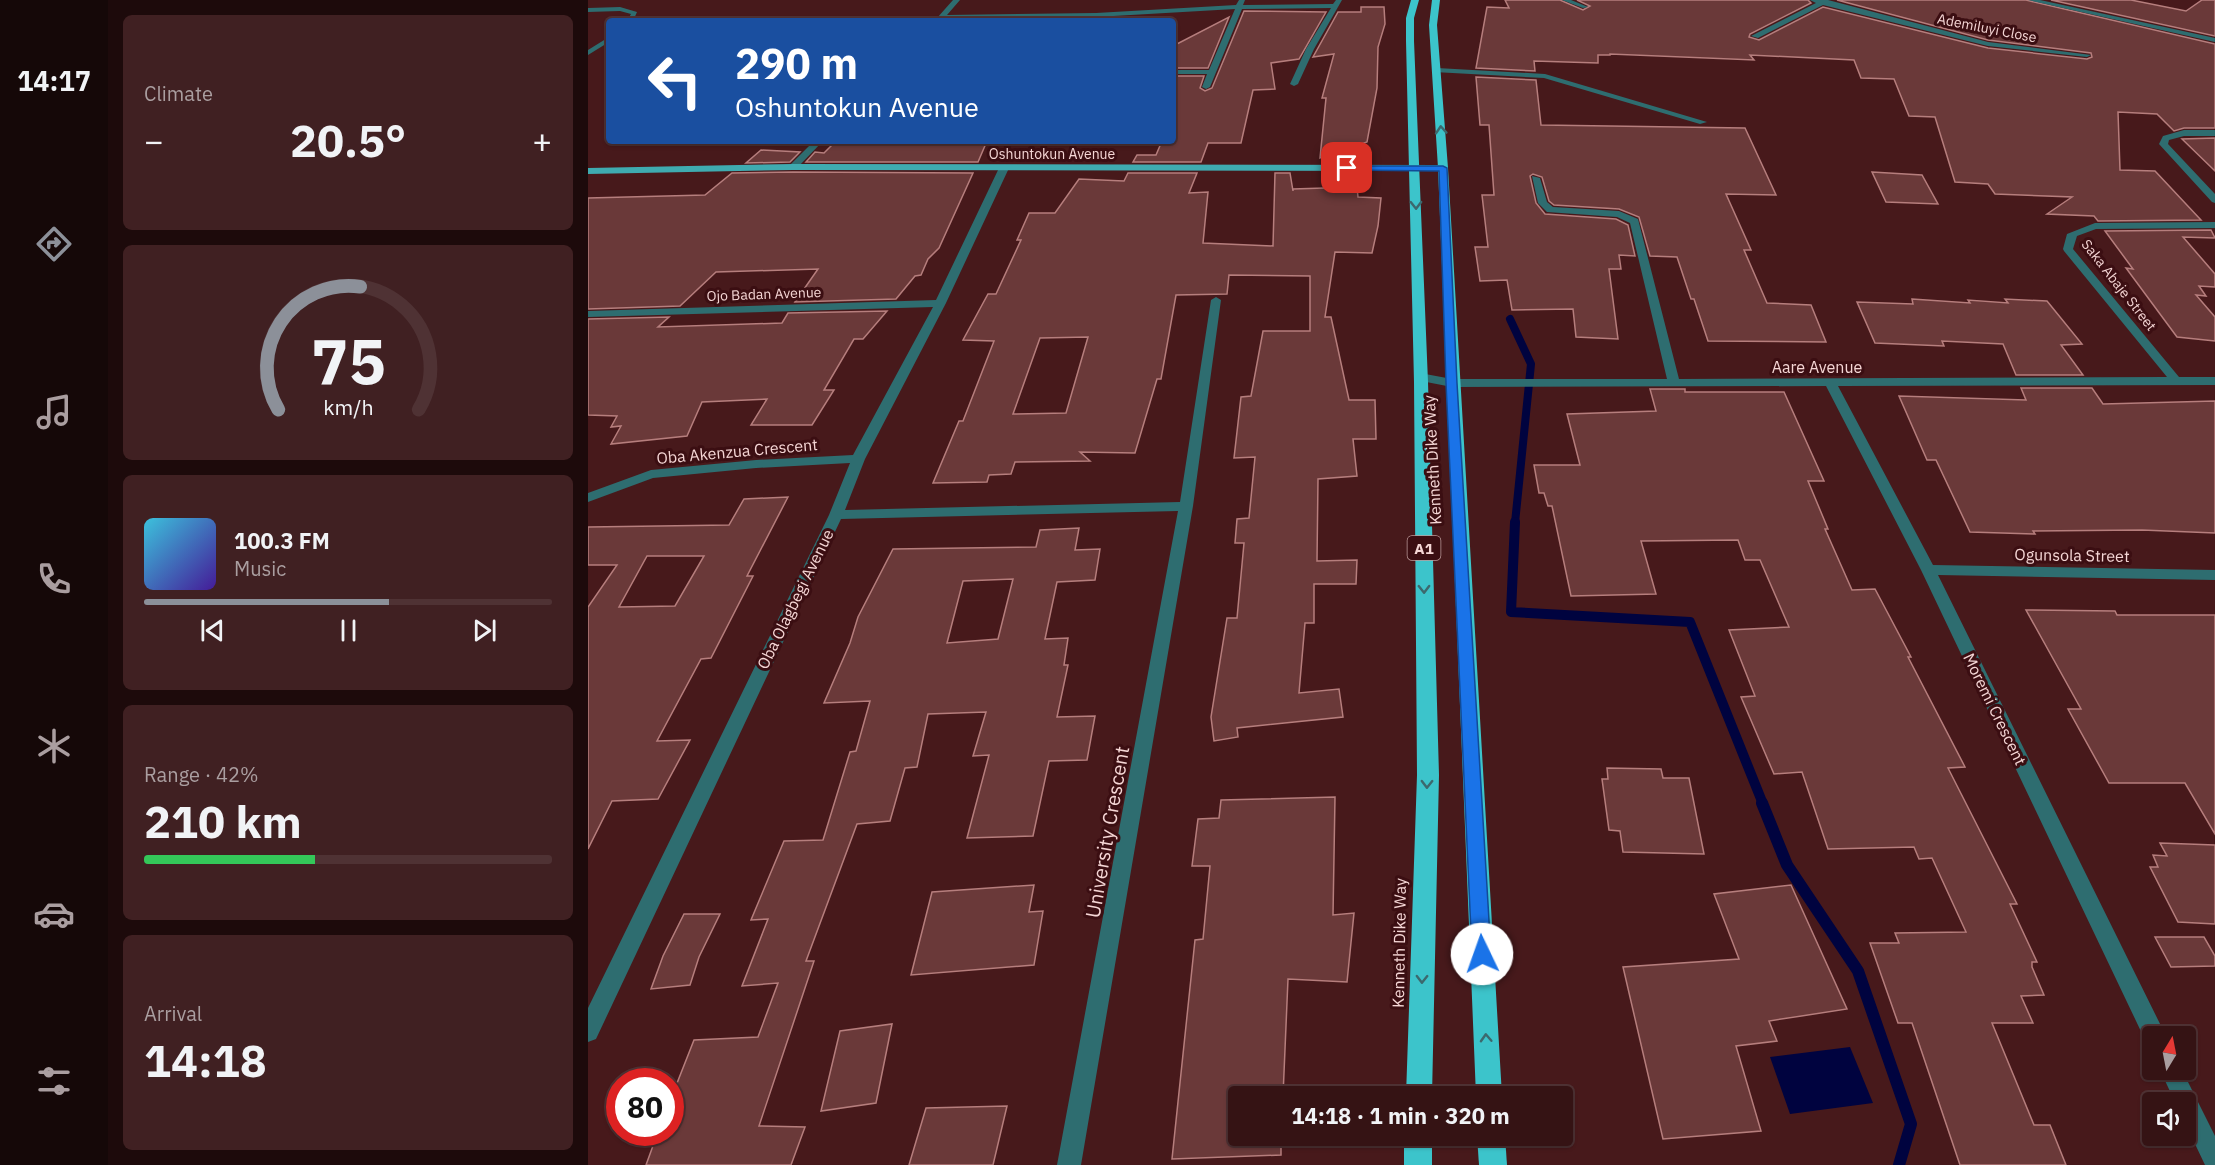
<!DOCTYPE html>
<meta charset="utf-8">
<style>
:root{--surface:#351314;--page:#402022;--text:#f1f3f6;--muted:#aa9ea0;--line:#4f3234;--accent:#8c9099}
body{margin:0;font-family:"IBM Plex Sans",sans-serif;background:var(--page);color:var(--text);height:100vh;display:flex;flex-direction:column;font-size:22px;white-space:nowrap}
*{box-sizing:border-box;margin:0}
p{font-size:20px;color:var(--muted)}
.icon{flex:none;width:33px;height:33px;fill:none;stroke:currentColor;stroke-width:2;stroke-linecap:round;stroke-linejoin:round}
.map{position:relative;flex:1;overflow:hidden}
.drawer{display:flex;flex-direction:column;gap:15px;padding:15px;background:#1d0a0b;width:480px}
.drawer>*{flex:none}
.hud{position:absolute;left:18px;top:18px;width:570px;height:126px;border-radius:6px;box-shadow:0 2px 4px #0004,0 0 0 2px var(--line);background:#1a4fa0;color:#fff;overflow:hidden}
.needle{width:39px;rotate:10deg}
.buttons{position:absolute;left:1554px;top:1026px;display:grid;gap:12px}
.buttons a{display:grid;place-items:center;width:54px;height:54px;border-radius:6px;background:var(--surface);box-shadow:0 2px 4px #0004,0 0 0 2px var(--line);font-size:30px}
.speed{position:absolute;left:18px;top:1068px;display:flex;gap:12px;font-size:30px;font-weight:700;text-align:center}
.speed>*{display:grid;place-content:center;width:78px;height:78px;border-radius:50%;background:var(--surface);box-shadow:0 2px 4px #0004,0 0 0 2px var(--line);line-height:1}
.speed .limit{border:9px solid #d22;background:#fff;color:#111}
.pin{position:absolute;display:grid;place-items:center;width:51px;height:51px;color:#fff;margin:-26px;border-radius:12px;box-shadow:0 3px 9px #0006}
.me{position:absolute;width:66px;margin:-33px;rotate:357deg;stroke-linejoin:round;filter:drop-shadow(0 0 4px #0008)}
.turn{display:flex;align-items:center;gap:21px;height:126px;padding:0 30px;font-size:27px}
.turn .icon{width:78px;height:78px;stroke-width:2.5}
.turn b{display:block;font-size:42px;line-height:51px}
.big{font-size:45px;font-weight:700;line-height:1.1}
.drawer .tile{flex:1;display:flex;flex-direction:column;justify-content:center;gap:9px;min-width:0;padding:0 21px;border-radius:9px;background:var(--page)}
.drawer .dial{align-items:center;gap:0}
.dial svg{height:156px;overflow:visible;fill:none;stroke:var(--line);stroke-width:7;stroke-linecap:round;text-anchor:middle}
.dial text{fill:var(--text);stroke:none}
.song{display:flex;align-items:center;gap:18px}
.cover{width:72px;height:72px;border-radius:9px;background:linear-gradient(135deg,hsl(190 70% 55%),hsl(260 70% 35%))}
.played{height:6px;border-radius:3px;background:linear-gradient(90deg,var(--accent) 60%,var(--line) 60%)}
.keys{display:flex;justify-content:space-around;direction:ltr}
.heat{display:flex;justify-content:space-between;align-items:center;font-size:33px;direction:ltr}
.charge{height:9px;border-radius:4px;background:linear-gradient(90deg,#34c759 42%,var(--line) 0)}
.trip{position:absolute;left:640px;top:1086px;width:345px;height:60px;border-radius:6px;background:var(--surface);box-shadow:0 2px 4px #0004,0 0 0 2px var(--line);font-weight:700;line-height:60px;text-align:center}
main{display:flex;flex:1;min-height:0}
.menu{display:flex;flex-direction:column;width:108px;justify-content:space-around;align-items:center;background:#150808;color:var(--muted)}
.menu .icon{width:42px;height:42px}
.menu .current{color:var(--accent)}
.menu b{font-size:27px;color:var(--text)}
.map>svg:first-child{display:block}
</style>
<main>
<nav class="menu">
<b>14:17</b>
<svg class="icon current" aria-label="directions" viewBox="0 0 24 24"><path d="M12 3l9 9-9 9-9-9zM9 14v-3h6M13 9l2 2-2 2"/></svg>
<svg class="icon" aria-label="music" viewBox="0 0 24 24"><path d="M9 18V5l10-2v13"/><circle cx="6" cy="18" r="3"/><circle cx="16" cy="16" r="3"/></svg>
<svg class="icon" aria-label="phone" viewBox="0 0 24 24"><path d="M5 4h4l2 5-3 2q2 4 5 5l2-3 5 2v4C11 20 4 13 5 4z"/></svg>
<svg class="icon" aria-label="climate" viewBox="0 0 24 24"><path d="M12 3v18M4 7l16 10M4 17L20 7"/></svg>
<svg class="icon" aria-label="car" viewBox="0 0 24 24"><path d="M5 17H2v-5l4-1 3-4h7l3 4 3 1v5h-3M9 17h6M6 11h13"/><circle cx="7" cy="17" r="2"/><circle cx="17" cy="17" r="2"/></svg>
<svg class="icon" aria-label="filters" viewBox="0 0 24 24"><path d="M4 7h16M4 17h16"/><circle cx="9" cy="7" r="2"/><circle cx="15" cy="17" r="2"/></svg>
</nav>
<section class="drawer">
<div class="tile"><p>Climate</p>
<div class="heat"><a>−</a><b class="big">20.5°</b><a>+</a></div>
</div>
<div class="tile dial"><svg viewBox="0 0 100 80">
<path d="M14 69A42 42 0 1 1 86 69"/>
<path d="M14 69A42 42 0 0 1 56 6" stroke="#8c9099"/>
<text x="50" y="56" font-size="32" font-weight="700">75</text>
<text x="50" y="72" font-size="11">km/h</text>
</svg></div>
<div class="tile">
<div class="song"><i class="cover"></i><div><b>100.3 FM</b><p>Music</p></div></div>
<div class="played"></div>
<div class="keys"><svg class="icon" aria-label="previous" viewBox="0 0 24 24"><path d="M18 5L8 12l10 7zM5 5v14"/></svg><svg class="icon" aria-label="pause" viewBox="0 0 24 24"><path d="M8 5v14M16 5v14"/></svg><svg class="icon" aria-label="next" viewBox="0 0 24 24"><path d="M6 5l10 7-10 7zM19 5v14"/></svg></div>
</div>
<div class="tile"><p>Range · 42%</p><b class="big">210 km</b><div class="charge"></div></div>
<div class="tile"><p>Arrival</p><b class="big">14:18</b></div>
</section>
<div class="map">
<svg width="1627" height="1165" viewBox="0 0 1627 1165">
<rect width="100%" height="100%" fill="#47191b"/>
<polygon fill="#00033f" points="1262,1047 1285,1103 1202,1114 1182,1057"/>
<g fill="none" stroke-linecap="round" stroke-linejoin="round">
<polyline stroke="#00033f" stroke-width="8" points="922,319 943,364 927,523"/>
<polyline stroke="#00033f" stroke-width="10" points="927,522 923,612 1102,622 1175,804"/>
<polyline stroke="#00033f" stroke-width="12" points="1174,803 1199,865 1270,971 1323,1124 1311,1165"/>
</g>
<g fill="#6a3939" stroke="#b67e7d" stroke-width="1.5" fill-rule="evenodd">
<polygon points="917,0 972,0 995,10 1002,6 989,0 1220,0 1223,3 1162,34 1161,37 1171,40 1235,7 1400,48 1499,59 1504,57 1503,53 1400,40 1249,0 1438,0 1627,44 1627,128 1596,128 1586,131 1569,114 1530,112 1532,170 1567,171 1613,220 1510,221 1506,216 1459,214 1484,197 1407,194 1400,184 1367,182 1347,117 1321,116 1306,79 1273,78 1266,60 1162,55 1166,60 1022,54 1022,55 1010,55 1010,63 946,61 947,71 888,68 899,7 921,8"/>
<polygon points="1463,0 1543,0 1598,11 1614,0 1627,0 1627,36"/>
<polygon points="773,7 796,7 797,24 790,47 789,88 779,142 732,158 738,98 734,98 746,54 725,57 750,12 773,12"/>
<polygon points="656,11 738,12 711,59 683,63 687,89 665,90 653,143 620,143 613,162 545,162 549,155 568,155 574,141 585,141 585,76 616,76 612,88 617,91 624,88"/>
<polygon points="641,17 620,68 585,68 585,46"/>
<polygon points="888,77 948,80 953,125 1157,128 1188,195 1138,194 1163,250 1156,250 1179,303 1223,305 1238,342 1120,341 1106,299 1103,299 1089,257 1062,256 1051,217 1031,209 966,205 961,201 954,177 945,174 942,176 948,203 957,214 1028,219 1040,225 1047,256 1031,255 1033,269 1021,269 1030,339 988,337 985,309 924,310 919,280 892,281 887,247 900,247 894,195 906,195 901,125 892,125"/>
<polygon points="1627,138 1627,171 1594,139"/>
<polygon points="248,141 399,141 390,162 218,162 227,152 236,153"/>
<polygon points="173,150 212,152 202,162 158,163"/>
<polygon points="205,172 385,173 351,248 340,259 333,275 327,276 308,299 207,302 230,269 128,272 92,306 0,309 0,198 117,195 144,173"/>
<polygon points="1284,172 1334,175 1350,204 1298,202"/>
<path d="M 540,173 L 609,173 L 601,193 L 620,192 L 615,243 L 685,246 L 687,173 L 702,173 L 705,191 L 705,189 L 769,187 L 770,197 L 793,198 L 790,226 L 784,253 L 747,252 L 737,317 L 743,317 L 761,400 L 787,400 L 788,439 L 765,439 L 769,476 L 730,479 L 729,561 L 769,560 L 768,584 L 726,584 L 726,623 L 717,623 L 711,693 L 751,689 L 755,717 L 649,728 L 650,737 L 626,741 L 623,717 L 639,618 L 649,618 L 656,543 L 647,543 L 649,519 L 661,518 L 667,457 L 646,458 L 653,397 L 663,396 L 675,331 L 722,331 L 722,276 L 641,275 L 639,294 L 588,295 L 573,379 L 569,379 L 547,453 L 492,452 L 502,461 L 427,462 L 423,474 L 401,475 L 399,482 L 345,483 L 371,421 L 375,421 L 406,341 L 375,340 L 400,294 L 408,294 L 433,240 L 429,240 L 441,213 L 467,213 L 491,179 L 536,181 ZM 500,337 L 478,413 L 425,414 L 452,338 Z"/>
<polygon points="1623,230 1627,238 1595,237 1627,274 1627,287 1611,286 1618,296 1608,295 1627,317 1627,341 1589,337 1538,268 1545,269 1517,231"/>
<polygon points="1324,299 1382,303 1380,300 1420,303 1417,299 1459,301 1494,344 1473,345 1495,375 1428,375 1415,344 1354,341 1356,346 1287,343 1269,302 1325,304"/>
<polygon points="299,311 275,339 266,339 236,390 246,390 224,425 163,425 179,399 114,402 99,436 23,444 33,426 23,427 29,416 0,415 0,319 81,317 70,327 194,323 200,313"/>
<polygon points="1433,388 1504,388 1515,404 1627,401 1627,533 1554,530 1445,531 1447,534 1382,532 1348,460 1339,460 1311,396 1438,400"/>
<polygon points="1062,389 1097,389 1097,392 1196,392 1236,481 1220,481 1240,529 1237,529 1264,590 1287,589 1323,657 1320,657 1377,767 1360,768 1429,904 1422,904 1449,962 1444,962 1444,967 1456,995 1433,996 1445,1023 1404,1023 1446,1125 1462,1125 1478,1165 1372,1165 1324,1023 1310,1023 1282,943 1311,943 1307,933 1378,932 1344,858 1331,859 1326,847 1240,849 1214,772 1186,774 1153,697 1167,696 1141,630 1201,627 1172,560 1157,560 1150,540 1053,541 1068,594 983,596 964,506 960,506 956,493 951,493 946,465 992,465 979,414 1068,411"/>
<path d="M 200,497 L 159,576 L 165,576 L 123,658 L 113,659 L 69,741 L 102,740 L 70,799 L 24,801 L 0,849 L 0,607 L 29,565 L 0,565 L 0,527 L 141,525 L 156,499 ZM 59,556 L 116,556 L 87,606 L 31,607 Z"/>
<path d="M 491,528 L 487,550 L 512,549 L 507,580 L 469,582 L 457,639 L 480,638 L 476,665 L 480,665 L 469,717 L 507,716 L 499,760 L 461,761 L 445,836 L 379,838 L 401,755 L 385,756 L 398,712 L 340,714 L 329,767 L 317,768 L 302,821 L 269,824 L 218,961 L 226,961 L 171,1126 L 217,1127 L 203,1165 L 58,1165 L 70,1132 L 82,1132 L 82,1101 L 106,1040 L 170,1037 L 190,983 L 154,986 L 180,919 L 163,920 L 196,841 L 235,840 L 262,752 L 268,751 L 282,701 L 236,703 L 262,643 L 270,617 L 305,549 L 448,547 L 452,530 ZM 425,579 L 410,639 L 359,643 L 375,581 Z"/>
<polygon points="1438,610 1527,611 1529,615 1627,615 1627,834 1597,783 1521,783 1480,709 1493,709"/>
<polygon points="1019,768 1073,769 1075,778 1101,778 1116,854 1035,852 1032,831 1021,830 1014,779 1020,779"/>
<polygon points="747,797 745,915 766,913 759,982 700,979 695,1096 651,1096 651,1136 693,1136 693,1155 584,1159 607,940 615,939 622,866 604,866 610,819 631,818 633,800"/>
<polygon points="1572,843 1627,845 1627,924 1590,922 1562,867 1570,867 1565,855 1579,856"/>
<polygon points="446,885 441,912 455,911 446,965 323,975 344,892"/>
<polygon points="1203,885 1259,1009 1181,1021 1189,1041 1148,1046 1173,1131 1075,1139 1035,967 1151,959 1126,894"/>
<polygon points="96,914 132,914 111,957 102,985 63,989 75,956"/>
<polygon points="1567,937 1616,937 1627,956 1627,966 1583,967"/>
<polygon points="304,1024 288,1103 233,1111 252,1031"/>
<polygon points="419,1106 405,1165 321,1165 338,1108"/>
</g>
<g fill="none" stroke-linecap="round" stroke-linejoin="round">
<g fill="#2e6d70" fill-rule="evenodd">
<polygon points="365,0 372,0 359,15 508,13 648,5 651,0 657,0 655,5 745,4 748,0 754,0 726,49 710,84 706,86 702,84 718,49 743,8 654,9 622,87 618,89 614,87 619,74 585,74 585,70 621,70 647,9 508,17 349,20 349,18"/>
<polygon points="974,0 983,0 1000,7 995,8"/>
<polygon points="1222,0 1240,0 1400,42 1503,55 1499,57 1400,46 1235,5 1170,38 1163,36 1228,3"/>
<polygon points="1440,0 1452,0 1627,38 1627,42"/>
<polygon points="32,7 49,12 45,21 39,21 43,14 32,11 0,12 0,8"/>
<polygon points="21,37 21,42 0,55 0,50"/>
<polygon points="849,68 957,74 1119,122 1112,124 956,78 846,72 845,70"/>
<polygon points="1596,130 1627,130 1627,136 1596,136 1581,140 1580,144 1627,194 1627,203 1624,202 1571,144 1575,136"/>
<polygon points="226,141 235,141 208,169 202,169 202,165"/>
<polygon points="416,165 421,168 358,303 277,459 257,510 592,502 623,300 628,297 633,300 605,506 493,1165 469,1165 590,511 253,519 8,1039 0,1042 0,1008 241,515 262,463 168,468 65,478 0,502 0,493 63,470 168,460 265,455 345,307 0,317 0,311 348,300 411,168"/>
<polygon points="944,176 952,178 959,202 965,207 1031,211 1050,219 1091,379 1579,377 1476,251 1475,249 1479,234 1507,223 1627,222 1627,228 1508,229 1489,236 1485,249 1591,377 1627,377 1627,385 1250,386 1345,565 1627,570 1627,580 1350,575 1578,1036 1564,1036 1564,1046 1559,1044 1333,570 1238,386 864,387 828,380 828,374 832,373 864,379 1079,379 1042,223 1029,217 959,212 950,203"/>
<polygon points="1572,1070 1594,1070 1627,1136 1627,1165 1617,1165 1598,1125 1598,1102 1587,1102"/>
</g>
<polygon fill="#3fabb0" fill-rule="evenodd" points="205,164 855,165 860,168 855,171 205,170 0,174 0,168"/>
<g fill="#3cc4cb" fill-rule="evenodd">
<polygon points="823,0 831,0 826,18 826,41 840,382 851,775 844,1096 818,1096 829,775 826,382 818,41 818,18"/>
<polygon points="844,0 852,0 849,25 860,168 914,1096 888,1096 850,168 841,25"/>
<rect x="816" y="1136" width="28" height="29"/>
<polygon points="889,1136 917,1136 919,1165 891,1165"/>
</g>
</g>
<defs><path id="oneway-chevron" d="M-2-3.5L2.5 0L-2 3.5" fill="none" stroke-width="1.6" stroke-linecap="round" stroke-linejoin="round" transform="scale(1.5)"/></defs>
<g stroke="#3c696e">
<use href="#oneway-chevron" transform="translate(853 130) rotate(-94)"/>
<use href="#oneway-chevron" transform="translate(828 205) rotate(89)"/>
<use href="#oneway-chevron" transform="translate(836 589) rotate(89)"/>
<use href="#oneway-chevron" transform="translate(839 784) rotate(91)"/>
<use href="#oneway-chevron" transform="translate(834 979) rotate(91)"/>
<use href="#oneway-chevron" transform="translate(898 1038) rotate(-93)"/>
</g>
<polygon fill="#1a73e8" stroke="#114b97" stroke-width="1.5" points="756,166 855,166 859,168 869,383 903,954 900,960 894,963 887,960 884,954 858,383 851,171 759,170 756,169"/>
<g text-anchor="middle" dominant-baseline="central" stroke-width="6" stroke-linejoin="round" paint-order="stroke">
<g font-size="14" fill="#f5d6d5" stroke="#3b0e12">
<text transform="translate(1399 28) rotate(11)">Ademiluyi Close</text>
<text x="464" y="154">Oshuntokun Avenue</text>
<text transform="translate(1531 285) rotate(52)">Saka Abaje Street</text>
<text transform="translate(176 294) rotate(-2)">Ojo Badan Avenue</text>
</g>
<rect fill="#3b0e12" stroke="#bd9a9a" stroke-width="1.5" x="819.5" y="536" width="33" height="24" rx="4.5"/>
<g font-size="15" font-weight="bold" fill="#f5d6d5">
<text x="836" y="548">A1</text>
</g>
<g font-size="16" fill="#f5d6d5" stroke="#3b0e12">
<text x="1229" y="367">Aare Avenue</text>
<text transform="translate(149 451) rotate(-5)">Oba Akenzua Crescent</text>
<text transform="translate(844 460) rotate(-93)">Kenneth Dike Way</text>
<text transform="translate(1484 555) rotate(1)">Ogunsola Street</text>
<text transform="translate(207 599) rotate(-64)">Oba Olagbegi Avenue</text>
<text transform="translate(1407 709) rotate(64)">Moremi Crescent</text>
<text transform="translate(811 943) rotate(-89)">Kenneth Dike Way</text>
</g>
<g font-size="20" fill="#f5d6d5" stroke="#3b0e12">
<text transform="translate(519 832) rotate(-80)">University Crescent</text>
</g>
</g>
</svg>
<div class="buttons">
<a><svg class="needle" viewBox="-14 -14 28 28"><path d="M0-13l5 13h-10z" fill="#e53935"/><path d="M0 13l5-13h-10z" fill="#aa9ea0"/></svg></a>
<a><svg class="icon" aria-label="sound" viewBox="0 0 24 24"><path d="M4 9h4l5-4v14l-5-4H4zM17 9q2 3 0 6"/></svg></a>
</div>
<div class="speed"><div class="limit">80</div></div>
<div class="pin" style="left:759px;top:168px;background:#d93025"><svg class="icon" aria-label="arrive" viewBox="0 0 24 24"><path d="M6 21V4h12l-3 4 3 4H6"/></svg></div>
<svg class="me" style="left:894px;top:954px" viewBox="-20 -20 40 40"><circle r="19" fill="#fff"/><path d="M0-13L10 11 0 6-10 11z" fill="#1a73e8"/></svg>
<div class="trip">14:18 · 1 min · 320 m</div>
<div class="hud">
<div class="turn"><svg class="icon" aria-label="left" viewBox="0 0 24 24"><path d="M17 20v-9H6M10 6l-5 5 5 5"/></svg><div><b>290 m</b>Oshuntokun Avenue</div></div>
</div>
</div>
</main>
